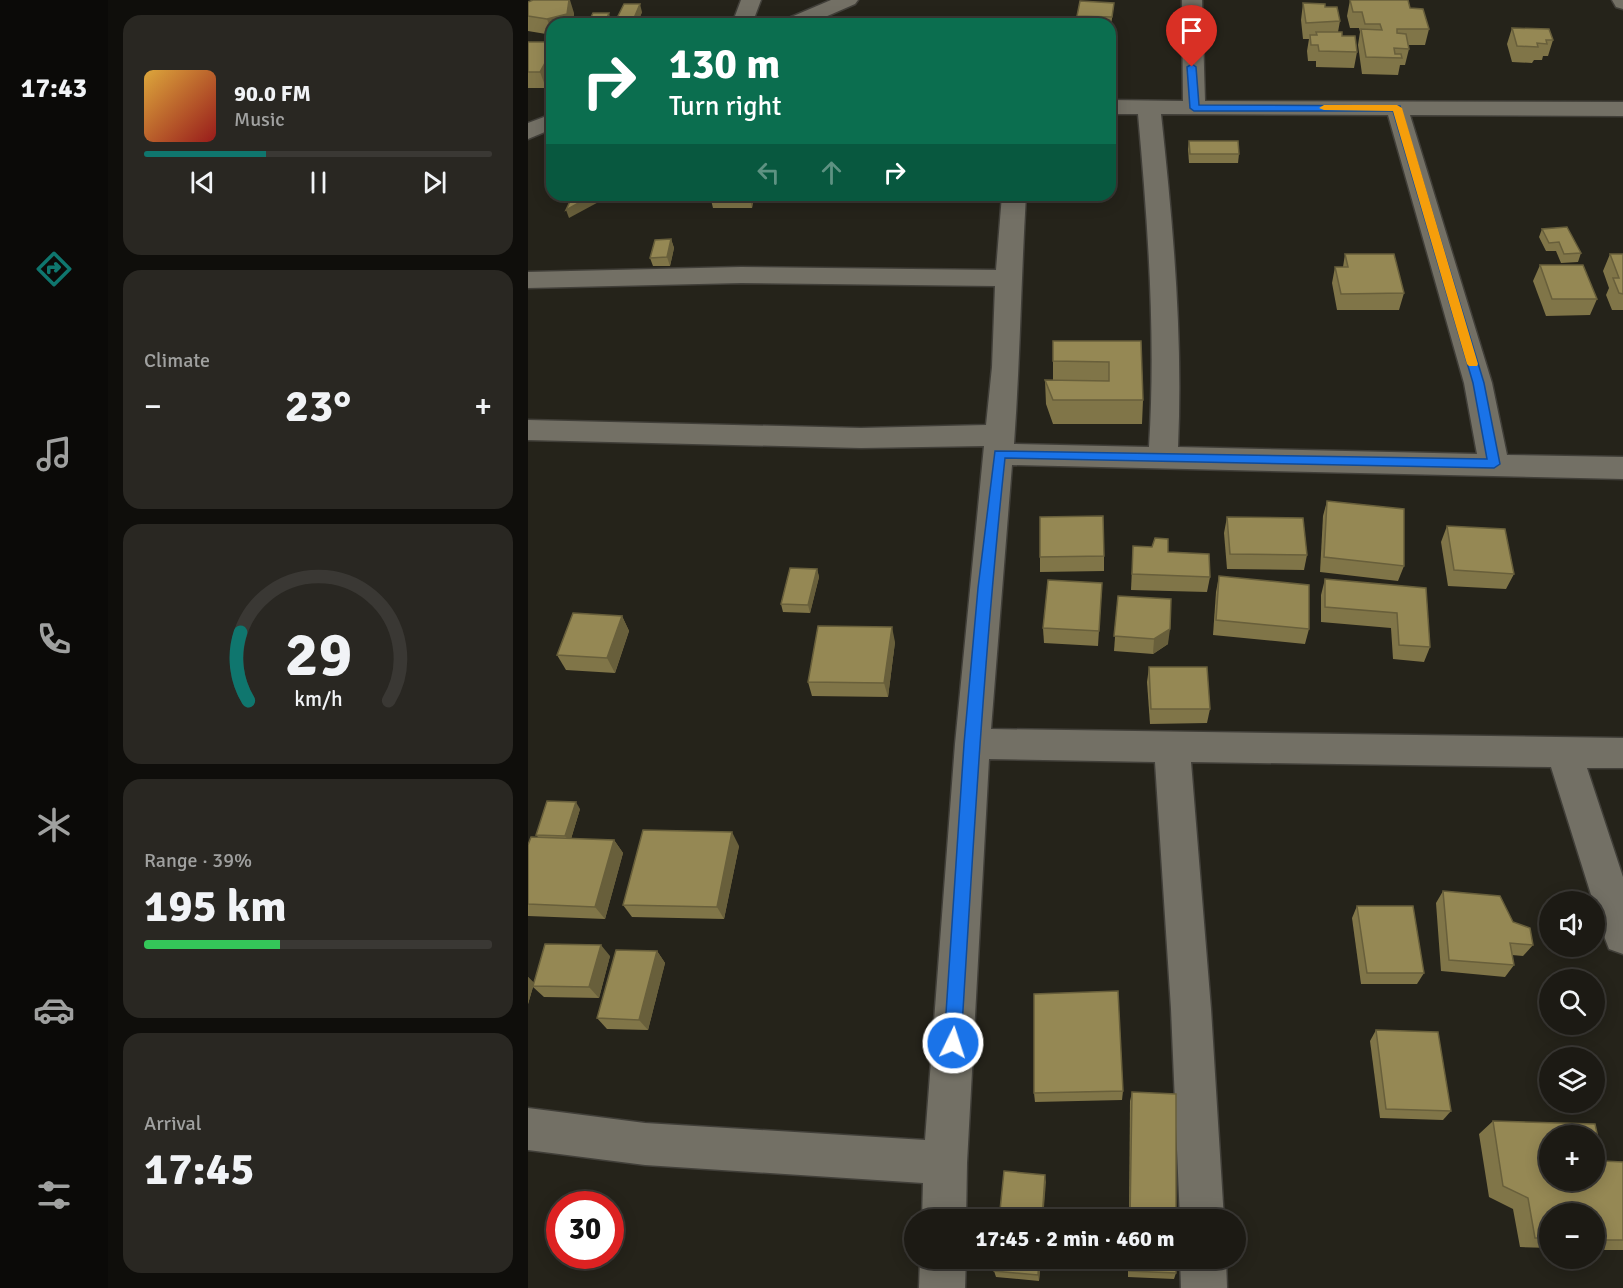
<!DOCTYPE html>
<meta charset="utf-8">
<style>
:root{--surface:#1c1a14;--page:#292722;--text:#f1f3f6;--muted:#a0a1a0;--line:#3a3834;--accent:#0f766e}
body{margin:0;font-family:Signika,sans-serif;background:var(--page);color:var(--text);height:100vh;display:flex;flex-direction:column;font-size:22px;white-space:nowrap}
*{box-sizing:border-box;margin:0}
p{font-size:20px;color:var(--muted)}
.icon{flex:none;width:33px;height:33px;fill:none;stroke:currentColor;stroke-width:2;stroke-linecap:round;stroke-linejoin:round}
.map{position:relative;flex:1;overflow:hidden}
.details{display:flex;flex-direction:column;gap:15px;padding:15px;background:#0f0e0b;width:420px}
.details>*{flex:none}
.banner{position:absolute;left:18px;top:18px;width:570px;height:183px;border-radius:18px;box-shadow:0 3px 15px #0003,0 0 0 2px var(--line);background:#0b6e4f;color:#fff;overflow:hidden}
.tools{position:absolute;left:1011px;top:891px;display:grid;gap:12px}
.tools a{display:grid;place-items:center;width:66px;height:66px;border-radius:50%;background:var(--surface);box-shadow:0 3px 15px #0003,0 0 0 2px var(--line);font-size:30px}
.speed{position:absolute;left:18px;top:1191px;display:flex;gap:12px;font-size:30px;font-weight:700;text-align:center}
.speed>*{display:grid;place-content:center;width:78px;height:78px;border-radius:50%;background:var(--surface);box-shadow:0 3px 15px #0003,0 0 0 2px var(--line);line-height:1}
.speed .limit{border:9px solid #d22;background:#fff;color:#111}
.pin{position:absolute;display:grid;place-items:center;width:51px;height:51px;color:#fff;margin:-62px -26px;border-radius:50% 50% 50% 0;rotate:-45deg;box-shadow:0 0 6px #0007}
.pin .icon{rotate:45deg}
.me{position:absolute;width:66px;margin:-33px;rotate:4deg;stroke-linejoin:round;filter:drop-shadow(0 0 4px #0008)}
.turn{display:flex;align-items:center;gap:21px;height:126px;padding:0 24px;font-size:27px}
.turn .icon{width:78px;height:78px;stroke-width:2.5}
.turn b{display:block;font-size:42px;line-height:51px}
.lanes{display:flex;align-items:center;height:57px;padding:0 24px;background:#0003;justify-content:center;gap:30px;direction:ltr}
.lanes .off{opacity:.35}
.big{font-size:45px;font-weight:800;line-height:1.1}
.details .widget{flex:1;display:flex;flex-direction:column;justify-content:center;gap:9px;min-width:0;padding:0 21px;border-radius:18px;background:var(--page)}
.details .dial{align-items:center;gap:0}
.dial svg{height:156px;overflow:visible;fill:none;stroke:var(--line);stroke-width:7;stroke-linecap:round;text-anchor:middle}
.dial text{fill:var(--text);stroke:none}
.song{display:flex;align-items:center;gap:18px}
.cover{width:72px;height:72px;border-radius:9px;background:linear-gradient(135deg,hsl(40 70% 55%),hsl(0 70% 35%))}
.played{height:6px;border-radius:3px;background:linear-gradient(90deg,var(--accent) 35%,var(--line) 35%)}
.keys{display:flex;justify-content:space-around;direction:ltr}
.heat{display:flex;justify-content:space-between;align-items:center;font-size:33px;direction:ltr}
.charge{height:9px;border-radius:4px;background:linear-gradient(90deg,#34c759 39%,var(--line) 0)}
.trip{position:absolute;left:376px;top:1209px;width:342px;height:60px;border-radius:30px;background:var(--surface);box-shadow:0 3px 15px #0003,0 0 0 2px var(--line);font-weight:800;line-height:60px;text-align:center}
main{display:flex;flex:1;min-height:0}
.tabs{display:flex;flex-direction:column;width:108px;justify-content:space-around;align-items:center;background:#0b0a08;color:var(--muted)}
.tabs .icon{width:42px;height:42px}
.tabs .active{color:var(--accent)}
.tabs b{font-size:27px;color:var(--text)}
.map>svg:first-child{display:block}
</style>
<main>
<nav class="tabs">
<b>17:43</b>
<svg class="icon active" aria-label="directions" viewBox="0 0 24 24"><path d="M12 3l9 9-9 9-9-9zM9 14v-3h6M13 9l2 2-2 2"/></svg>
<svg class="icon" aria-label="music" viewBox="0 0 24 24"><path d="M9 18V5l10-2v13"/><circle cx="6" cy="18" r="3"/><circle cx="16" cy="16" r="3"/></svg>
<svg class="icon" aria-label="phone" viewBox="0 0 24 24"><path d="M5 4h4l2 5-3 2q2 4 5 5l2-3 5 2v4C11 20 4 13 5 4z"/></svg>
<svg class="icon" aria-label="climate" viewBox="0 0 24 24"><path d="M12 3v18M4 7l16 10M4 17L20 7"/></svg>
<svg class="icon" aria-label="car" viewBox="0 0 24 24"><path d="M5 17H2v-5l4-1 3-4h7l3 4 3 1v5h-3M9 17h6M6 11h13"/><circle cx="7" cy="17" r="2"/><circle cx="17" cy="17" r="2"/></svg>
<svg class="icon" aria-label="filters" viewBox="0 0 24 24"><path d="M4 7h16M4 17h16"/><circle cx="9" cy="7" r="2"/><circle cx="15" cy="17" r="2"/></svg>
</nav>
<section class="details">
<div class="widget">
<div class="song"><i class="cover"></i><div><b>90.0 FM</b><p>Music</p></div></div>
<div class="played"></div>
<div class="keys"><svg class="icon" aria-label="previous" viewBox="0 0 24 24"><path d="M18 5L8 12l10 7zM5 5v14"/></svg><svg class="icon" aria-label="pause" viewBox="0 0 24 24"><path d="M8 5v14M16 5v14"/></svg><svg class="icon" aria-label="next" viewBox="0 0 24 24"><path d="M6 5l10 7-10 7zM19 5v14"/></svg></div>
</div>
<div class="widget"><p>Climate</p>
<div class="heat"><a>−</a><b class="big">23°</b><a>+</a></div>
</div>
<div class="widget dial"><svg viewBox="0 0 100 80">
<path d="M14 69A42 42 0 1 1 86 69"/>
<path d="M14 69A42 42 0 0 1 10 34" stroke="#0f766e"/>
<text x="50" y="56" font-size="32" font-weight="700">29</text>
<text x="50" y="72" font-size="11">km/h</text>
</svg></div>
<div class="widget"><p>Range · 39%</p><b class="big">195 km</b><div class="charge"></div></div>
<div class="widget"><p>Arrival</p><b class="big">17:45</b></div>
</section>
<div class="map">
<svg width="1095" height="1288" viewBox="0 0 1095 1288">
<rect width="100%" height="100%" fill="#25231a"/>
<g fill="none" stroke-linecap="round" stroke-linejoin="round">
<g stroke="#413f39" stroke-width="3">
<g id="street">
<polygon points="213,0 233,0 224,24 204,24"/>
<polygon points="303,0 330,0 327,4 281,24 253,24 256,20"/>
<path d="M 654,0 L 674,0 L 677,101 L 1095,102 L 1095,116 L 882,115 L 964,383 L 979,455 L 1095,457 L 1095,479 L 484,465 L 463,729 L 1095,738 L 1095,768 L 1059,768 L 1095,877 L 1095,954 L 1081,949 L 1076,936 L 1023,767 L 663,762 L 683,1009 L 696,1220 L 652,1220 L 643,1009 L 627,762 L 461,759 L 439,1163 L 438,1220 L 394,1220 L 395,1183 L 117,1165 L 0,1150 L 0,1108 L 117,1123 L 397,1140 L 427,744 L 456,446 L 333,448 L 0,440 L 0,420 L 333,428 L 458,425 L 464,367 L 467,286 L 213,283 L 0,288 L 0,272 L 213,267 L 468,270 L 474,195 L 498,195 C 493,278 492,362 486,444 L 621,447 C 628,336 620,225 610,114 L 582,114 L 582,100 L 655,101 ZM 633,114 L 860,115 L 936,383 L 949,454 L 650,447 C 655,336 645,225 633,114 Z"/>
<polygon points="1084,0 1095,0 1095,9 1088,7"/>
<polygon points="24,114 24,129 0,139 0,123"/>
<polygon points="392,1258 438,1258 437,1288 391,1288"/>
<polygon points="652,1258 698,1258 699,1288 653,1288"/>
</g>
</g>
<use href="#street" fill="#737065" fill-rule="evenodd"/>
</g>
<g fill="#807548">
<polygon points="822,0 882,8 901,29 897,45 880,45 881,49 877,65 872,65 870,75 834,74 830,45 832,32 831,28 822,28 819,16"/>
<polygon points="0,2 46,13 45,24 24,24 24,35 0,31"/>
<polygon points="586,3 583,26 582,26 582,24 549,24 549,16"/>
<polygon points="775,3 797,7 812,21 810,32 829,52 826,68 788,67 788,61 780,61 779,51 781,39 775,39 773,20"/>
<polygon points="114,12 109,24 91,24 89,18"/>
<polygon points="984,28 1025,40 1020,56 1015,56 1014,60 1006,60 1004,63 984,62 979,44"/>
<polygon points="0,42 24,42 24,77 18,88 0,88"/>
<polygon points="661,141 711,154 710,163 661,163 660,149"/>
<polygon points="184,195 226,195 226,196 224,208 185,208 183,200"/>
<polygon points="1014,229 1053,253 1050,262 1033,263 1028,251 1018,251 1011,237"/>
<polygon points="143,239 146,248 142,266 125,266 122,258"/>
<polygon points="817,254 876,293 871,310 809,310 804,283 807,267 815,267"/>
<polygon points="1082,254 1095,254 1095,310 1084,310 1078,295 1081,288 1075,271"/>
<polygon points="1012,265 1069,299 1062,315 1018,316 1005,281"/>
<polygon points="613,341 615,400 614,424 525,424 518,404 517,380 525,380 525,361"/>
<polygon points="799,501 876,566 870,581 792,572 795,516"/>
<polygon points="699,517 779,555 776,570 699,569 696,533"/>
<polygon points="919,526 986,574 978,589 920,586 913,542"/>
<polygon points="605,546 640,552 682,577 679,592 603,590"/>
<polygon points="576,556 576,571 512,572 512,557"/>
<polygon points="289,569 291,577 282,613 255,612 253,604"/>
<polygon points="691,576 781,629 777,644 685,635 688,592"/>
<polygon points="797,579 898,588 902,647 896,662 865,659 863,628 793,622 793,595"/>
<polygon points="574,583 570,646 516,643 515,628"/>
<polygon points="590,596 640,644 625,654 586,651"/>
<polygon points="94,616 101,631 87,673 38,670 29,655"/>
<polygon points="367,642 360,697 284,696 280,682"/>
<polygon points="621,667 682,709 679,723 622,724 619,682"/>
<polygon points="52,809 43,839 86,840 95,853 77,919 0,916 0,845 10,837 8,835"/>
<polygon points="211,846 196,919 104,917 95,905"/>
<polygon points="915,891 985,922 1005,945 995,956 984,955 986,965 977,977 913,971 908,903"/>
<polygon points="829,906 896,973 889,984 833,984 824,918"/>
<polygon points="129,951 137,963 120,1030 79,1029 69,1018"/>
<polygon points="82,956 71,998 16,997 5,987 0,1004 0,977 6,983"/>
<polygon points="848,1030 923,1111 915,1120 852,1118 842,1041"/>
<polygon points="595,1091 594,1100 507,1102 506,1093"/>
<polygon points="604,1092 648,1220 601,1220 602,1101"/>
<polygon points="965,1121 1075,1161 1095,1162 1095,1250 1066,1250 1066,1214 1022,1214 1022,1248 992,1247 985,1209 961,1197 951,1134"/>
<polygon points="467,1258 513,1258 511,1281 468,1277 466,1271"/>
<polygon points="600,1258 648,1258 648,1273 646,1279 600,1277"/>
</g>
<g fill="#685f3b">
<polygon points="41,0 42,0 46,13 45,24 24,24 24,33 19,19"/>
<polygon points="112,4 114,12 109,24 108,24 106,18"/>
<polygon points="81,13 83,21 82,24 76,24"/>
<polygon points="24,50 24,77 18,88 12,72"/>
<polygon points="65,195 77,195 78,198 41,218 38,210"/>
<polygon points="223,195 226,195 226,196 224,208 222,199"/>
<polygon points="143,239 146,248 142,266 139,257"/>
<polygon points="289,569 291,577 282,613 280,605"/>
<polygon points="94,616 101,631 87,673 79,658"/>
<polygon points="364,627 367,642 360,697 356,683"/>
<polygon points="642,629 640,644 625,654 626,639"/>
<polygon points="48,802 52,809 42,842 37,836"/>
<polygon points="204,832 211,846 196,919 189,907"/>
<polygon points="86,840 95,853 77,919 67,907"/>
<polygon points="73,945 82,956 71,998 61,987"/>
<polygon points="129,951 137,963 120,1030 111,1020"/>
<polygon points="0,977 6,983 0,1004"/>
<polygon points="517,1175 518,1182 515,1220 514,1220"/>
<polygon points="511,1258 513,1258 511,1281 510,1275"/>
</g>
<g fill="#958854" stroke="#685f3b" stroke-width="1.5" fill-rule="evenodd">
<polygon points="5,0 41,0 39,14 19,19 0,16 0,2"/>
<polygon points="822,0 880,0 882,8 895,9 901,29 869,29 869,33 878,34 881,49 866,48 867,54 873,54 874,58 838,57 833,29 854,30 852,24 837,24 834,12 825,12"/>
<polygon points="552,1 586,3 584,17 549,16"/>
<polygon points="775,3 797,4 797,7 809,7 812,21 778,23"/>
<polygon points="96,4 112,4 106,18 89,18"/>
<polygon points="65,13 81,13 76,24 51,24 53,21 61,21"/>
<polygon points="526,20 542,22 541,24 525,24"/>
<polygon points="984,28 1021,29 1025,40 1018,40 1019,44 1009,43 1010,47 989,46"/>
<polygon points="788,32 814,32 814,36 827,36 829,52 791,51 790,45 783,45 782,35 789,35"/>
<polygon points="0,42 24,42 24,50 12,72 0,72"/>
<polygon points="661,141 710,141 711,154 662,154"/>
<polygon points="45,195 65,195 38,210"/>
<polygon points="184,195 223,195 222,199 183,200"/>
<polygon points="1039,227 1053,253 1036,254 1031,242 1021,243 1014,229"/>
<polygon points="143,239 139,257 122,258 127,240"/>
<polygon points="817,254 866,254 876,293 813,294 807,267 820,267"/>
<polygon points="1082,254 1095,254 1095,294 1091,293 1085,278 1091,278"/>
<polygon points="1012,265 1055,265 1069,299 1024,299"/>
<polygon points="525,341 613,341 615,400 525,400 517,380 581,381 581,362 525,361"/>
<polygon points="799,501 876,509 876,566 796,557"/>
<polygon points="575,516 576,556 512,557 512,517"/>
<polygon points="699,517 775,518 779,555 702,554"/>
<polygon points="919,526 977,529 986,574 926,570"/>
<polygon points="627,538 640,539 640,552 681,554 682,577 604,574 605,546 624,547"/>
<polygon points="262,568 289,569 280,605 253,604"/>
<polygon points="691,576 781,585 781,629 688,620"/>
<polygon points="797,579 898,588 902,647 871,645 869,613 797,607"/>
<polygon points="520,580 574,583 571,631 515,628"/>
<polygon points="590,596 643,599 642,629 626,639 586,636"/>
<polygon points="45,613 94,616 79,658 29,655"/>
<polygon points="290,626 364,627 356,683 280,682"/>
<polygon points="621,667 679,667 682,709 623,709"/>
<polygon points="19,801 48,802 37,836 8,835"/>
<polygon points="115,830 204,832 189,907 95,905"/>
<polygon points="3,837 86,840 67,907 0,904 0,845"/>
<polygon points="915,891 972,896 985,922 1002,928 1005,945 982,943 986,965 921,960"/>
<polygon points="829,906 885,906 896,973 839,973"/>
<polygon points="17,944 73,945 61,987 5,986"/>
<polygon points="88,950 129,951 111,1020 69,1018"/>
<polygon points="590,991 595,1091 506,1093 506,994"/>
<polygon points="848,1030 910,1032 923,1111 858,1109"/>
<polygon points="604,1092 648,1094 648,1220 602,1220"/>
<path d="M 965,1121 L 1067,1124 L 1075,1161 L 1095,1162 L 1095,1240 L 1066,1240 L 1066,1214 L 1022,1214 L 1022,1238 L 1007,1238 L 1000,1198 L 975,1186 ZM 1022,1136 L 1066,1136 L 1066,1180 L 1022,1180 Z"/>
<polygon points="476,1171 517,1175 514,1220 471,1220"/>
<polygon points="467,1258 511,1258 510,1275 466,1271"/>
<polygon points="601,1258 648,1258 648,1273 601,1271"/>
</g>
<path fill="#1a73e8" stroke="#114b97" stroke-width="1.5" d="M 664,64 L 668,67 L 671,105 L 872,106 L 956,383 L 972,464 L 966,468 L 477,458 C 456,653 445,848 433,1043 L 431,1049 L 425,1052 L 419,1049 L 416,1043 L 436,744 L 450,588 L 467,451 L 959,459 L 945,383 L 865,111 L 666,111 L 662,108 L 659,67 Z"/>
<polygon fill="#f59e0b" points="869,105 874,108 950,364 949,366 941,366 939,364 865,111 796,110 791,108 796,105"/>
</svg>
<div class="tools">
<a><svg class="icon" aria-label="sound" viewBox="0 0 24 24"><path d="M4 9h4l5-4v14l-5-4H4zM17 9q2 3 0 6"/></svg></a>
<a><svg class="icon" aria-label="search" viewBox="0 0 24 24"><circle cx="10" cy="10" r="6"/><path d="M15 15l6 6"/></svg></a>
<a><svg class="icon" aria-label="layers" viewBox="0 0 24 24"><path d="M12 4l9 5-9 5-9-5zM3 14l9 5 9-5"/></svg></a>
<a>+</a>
<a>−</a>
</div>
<div class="speed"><div class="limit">30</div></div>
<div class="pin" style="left:664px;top:67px;background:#d93025"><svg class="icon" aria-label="arrive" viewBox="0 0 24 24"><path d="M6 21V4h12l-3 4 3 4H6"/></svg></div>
<svg class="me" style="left:425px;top:1043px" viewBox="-20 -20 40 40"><circle r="17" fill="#1a73e8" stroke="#fff" stroke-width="3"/><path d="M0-11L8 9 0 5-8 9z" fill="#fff"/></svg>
<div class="trip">17:45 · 2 min · 460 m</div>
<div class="banner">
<div class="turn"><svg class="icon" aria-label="right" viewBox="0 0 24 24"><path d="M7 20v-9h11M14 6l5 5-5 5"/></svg><div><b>130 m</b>Turn right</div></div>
<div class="lanes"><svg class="icon off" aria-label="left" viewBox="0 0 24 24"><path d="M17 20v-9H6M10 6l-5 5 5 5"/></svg><svg class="icon off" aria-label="ahead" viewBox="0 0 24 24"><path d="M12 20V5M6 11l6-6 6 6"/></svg><svg class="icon" aria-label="right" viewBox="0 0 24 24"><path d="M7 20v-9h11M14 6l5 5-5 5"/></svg></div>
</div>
</div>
</main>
